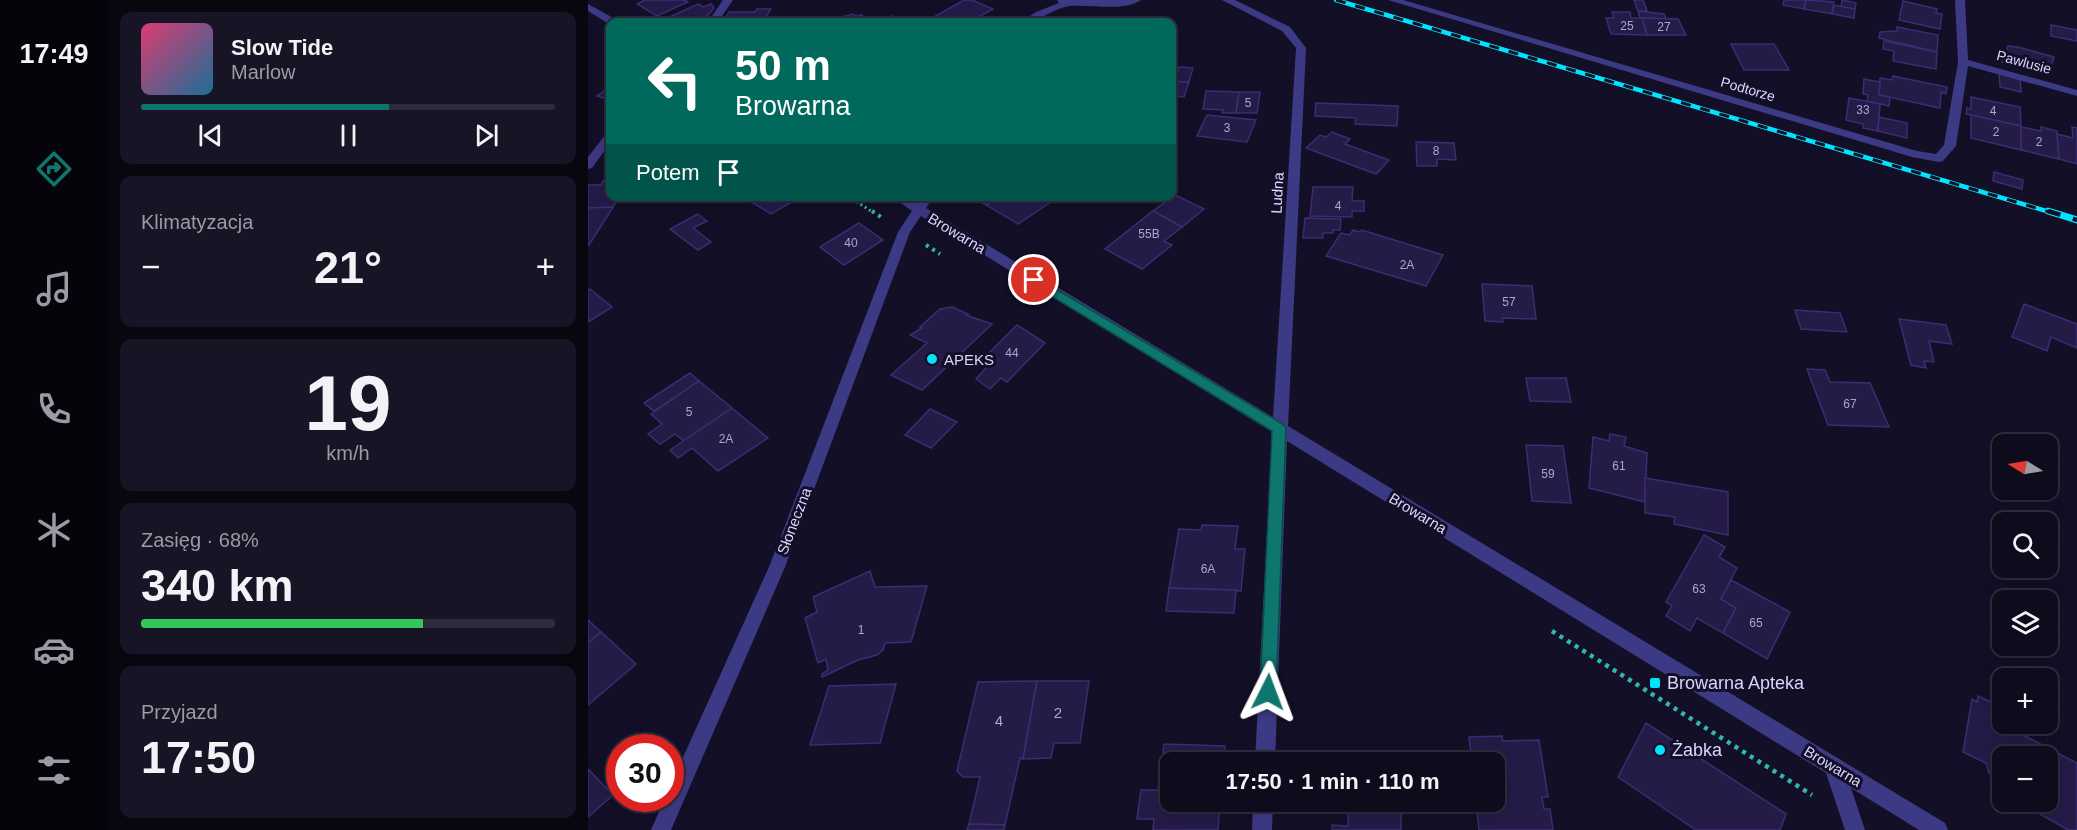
<!DOCTYPE html>
<html lang="pl">
<meta charset="utf-8">
<style>
:root{--surface:#0e0b1c;--page:#171425;--text:#f1f3f6;--muted:#9b9ba3;--line:#2e2b3b;--accent:#0f766e}
body{margin:0;font-family:Arial,sans-serif;background:var(--page);color:var(--text);height:100vh;display:flex;flex-direction:column;font-size:22px;white-space:nowrap}
*{box-sizing:border-box;margin:0}
p{font-size:20px;color:var(--muted)}
.icon{flex:none;width:33px;height:33px;fill:none;stroke:currentColor;stroke-width:2;stroke-linecap:round;stroke-linejoin:round}
.map{position:relative;flex:1;overflow:hidden}
.panel{display:flex;flex-direction:column;gap:12px;padding:12px;background:#08060f;width:480px}
.panel>*{flex:none}
.banner{position:absolute;left:18px;top:18px;width:570px;height:183px;border-radius:12px;box-shadow:0 6px 24px #0002,0 0 0 2px var(--line);background:#00695c;color:#fff;overflow:hidden}
.needle{width:39px;rotate:281deg}
.tools{position:absolute;left:1404px;top:434px;display:grid;gap:12px}
.tools a{display:grid;place-items:center;width:66px;height:66px;border-radius:12px;background:var(--surface);box-shadow:0 6px 24px #0002,0 0 0 2px var(--line);font-size:30px}
.speed{position:absolute;left:18px;top:734px;display:flex;gap:12px;font-size:30px;font-weight:700;text-align:center}
.speed>*{display:grid;place-content:center;width:78px;height:78px;border-radius:50%;background:var(--surface);box-shadow:0 6px 24px #0002,0 0 0 2px var(--line);line-height:1}
.speed .limit{border:9px solid #d22;background:#fff;color:#111}
.pin{position:absolute;display:grid;place-items:center;width:51px;height:51px;color:#fff;margin:-26px;border:3px solid #fff;border-radius:50%;box-shadow:0 2px 6px #0007}
.me{position:absolute;width:66px;margin:-33px;rotate:3deg;stroke-linejoin:round;filter:drop-shadow(0 0 4px #0008)}
.turn{display:flex;align-items:center;gap:21px;height:126px;padding:0 30px;font-size:27px}
.turn .icon{width:78px;height:78px;stroke-width:2.5}
.turn b{display:block;font-size:42px;line-height:51px}
.then{display:flex;align-items:center;height:57px;padding:0 30px;background:#0003;gap:12px;font-size:22px}
.big{font-size:45px;font-weight:800;line-height:1.1}
.panel .widget{flex:1;display:flex;flex-direction:column;justify-content:center;gap:9px;min-width:0;padding:0 21px;border-radius:12px;background:var(--page)}
.panel .dial{align-items:center;gap:0}
.dial b{font-size:78px;line-height:1}
.song{display:flex;align-items:center;gap:18px}
.cover{width:72px;height:72px;border-radius:9px;background:linear-gradient(135deg,hsl(340 70% 55%),hsl(200 70% 35%))}
.played{height:6px;border-radius:3px;background:linear-gradient(90deg,var(--accent) 60%,var(--line) 60%)}
.keys{display:flex;justify-content:space-around;direction:ltr}
.heat{display:flex;justify-content:space-between;align-items:center;font-size:33px;direction:ltr}
.charge{height:9px;border-radius:4px;background:linear-gradient(90deg,#34c759 68%,var(--line) 0)}
.trip{position:absolute;left:572px;top:752px;width:345px;height:60px;border-radius:12px;background:var(--surface);box-shadow:0 6px 24px #0002,0 0 0 2px var(--line);font-weight:800;line-height:60px;text-align:center}
main{display:flex;flex:1;min-height:0}
.menu{display:flex;flex-direction:column;width:108px;justify-content:space-around;align-items:center;background:#06040b;color:var(--muted)}
.menu .icon{width:42px;height:42px}
.menu .on{color:var(--accent)}
.menu b{font-size:27px;color:var(--text)}
.map>svg:first-child{display:block}
</style>
<main>
<nav class="menu">
<b>17:49</b>
<svg class="icon on" aria-label="directions" viewBox="0 0 24 24"><path d="M12 3l9 9-9 9-9-9zM9 14v-3h6M13 9l2 2-2 2"/></svg>
<svg class="icon" aria-label="music" viewBox="0 0 24 24"><path d="M9 18V5l10-2v13"/><circle cx="6" cy="18" r="3"/><circle cx="16" cy="16" r="3"/></svg>
<svg class="icon" aria-label="phone" viewBox="0 0 24 24"><path d="M5 4h4l2 5-3 2q2 4 5 5l2-3 5 2v4C11 20 4 13 5 4z"/></svg>
<svg class="icon" aria-label="climate" viewBox="0 0 24 24"><path d="M12 3v18M4 7l16 10M4 17L20 7"/></svg>
<svg class="icon" aria-label="car" viewBox="0 0 24 24"><path d="M5 17H2v-5l4-1 3-4h7l3 4 3 1v5h-3M9 17h6M6 11h13"/><circle cx="7" cy="17" r="2"/><circle cx="17" cy="17" r="2"/></svg>
<svg class="icon" aria-label="filters" viewBox="0 0 24 24"><path d="M4 7h16M4 17h16"/><circle cx="9" cy="7" r="2"/><circle cx="15" cy="17" r="2"/></svg>
</nav>
<section class="panel">
<div class="widget">
<div class="song"><i class="cover"></i><div><b>Slow Tide</b><p>Marlow</p></div></div>
<div class="played"></div>
<div class="keys"><svg class="icon" aria-label="previous" viewBox="0 0 24 24"><path d="M18 5L8 12l10 7zM5 5v14"/></svg><svg class="icon" aria-label="pause" viewBox="0 0 24 24"><path d="M8 5v14M16 5v14"/></svg><svg class="icon" aria-label="next" viewBox="0 0 24 24"><path d="M6 5l10 7-10 7zM19 5v14"/></svg></div>
</div>
<div class="widget"><p>Klimatyzacja</p>
<div class="heat"><a>−</a><b class="big">21°</b><a>+</a></div>
</div>
<div class="widget dial"><b>19</b><p>km/h</p></div>
<div class="widget"><p>Zasięg · 68%</p><b class="big">340 km</b><div class="charge"></div></div>
<div class="widget"><p>Przyjazd</p><b class="big">17:50</b></div>
</section>
<div class="map">
<svg width="1489" height="830" viewBox="0 0 1489 830">
<rect width="100%" height="100%" fill="#130f26"/>
<g fill="#241b47" stroke="#3b2d73" stroke-width="1.5">
<polygon points="57,0 96,0 100,2 69,16 49,4"/>
<polygon points="376,0 384,0 405,9 381,22 350,22 342,19"/>
<polygon points="1046,0 1055,0 1059,11 1050,11"/>
<polygon points="1196,0 1218,0 1216,9 1195,5"/>
<polygon points="1218,0 1246,2 1244,14 1216,9"/>
<polygon points="1254,0 1268,3 1267,9 1253,7"/>
<polygon points="1315,1 1349,9 1348,13 1354,14 1352,29 1311,20"/>
<polygon points="110,4 115,7 123,4 126,8 114,22 80,22 75,20"/>
<polygon points="1246,5 1267,9 1266,18 1244,14"/>
<polygon points="169,9 183,9 175,22 135,22 141,12 167,12"/>
<polygon points="1050,11 1076,14 1078,19 1052,18"/>
<polygon points="1024,12 1042,12 1043,18 1054,18 1059,35 1023,34 1018,18 1026,18"/>
<polygon points="266,14 267,16 274,15 277,22 231,22"/>
<polygon points="305,16 317,22 290,22 289,20"/>
<polygon points="1054,18 1090,19 1098,35 1059,35"/>
<polygon points="1463,25 1489,30 1489,41 1463,36"/>
<polygon points="1309,27 1350,35 1349,52 1291,38 1292,32 1309,31"/>
<polygon points="1296,41 1349,52 1348,69 1305,61 1306,51 1295,49"/>
<polygon points="1143,44 1186,44 1201,70 1156,70"/>
<polygon points="1420,46 1430,47 1466,57 1462,69 1442,64 1441,69 1414,62"/>
<polygon points="591,67 605,68 601,82 586,82"/>
<polygon points="1411,73 1432,79 1433,92 1412,87"/>
<polygon points="1305,76 1359,87 1358,94 1353,92 1352,108 1291,95 1292,78 1304,80"/>
<polygon points="1276,79 1292,82 1291,95 1302,97 1301,106 1279,101 1280,95 1275,94"/>
<polygon points="584,82 601,82 596,97 584,96"/>
<polygon points="22,87 22,100 9,96"/>
<polygon points="618,91 651,92 648,113 634,113 635,110 615,109"/>
<polygon points="651,92 672,92 669,113 648,113"/>
<polygon points="1383,97 1432,107 1433,126 1378,114 1379,108 1383,109"/>
<polygon points="1261,98 1292,104 1290,131 1275,128 1275,124 1258,120"/>
<polygon points="728,103 810,106 809,126 767,124 768,118 727,116"/>
<polygon points="619,115 668,120 659,142 609,136"/>
<polygon points="1383,115 1433,126 1433,150 1383,138"/>
<polygon points="1291,117 1319,123 1319,138 1290,131"/>
<polygon points="1433,127 1453,131 1453,127 1469,131 1471,159 1433,150"/>
<polygon points="1484,127 1489,128 1489,164 1471,159 1469,134 1485,138"/>
<polygon points="744,132 762,139 757,144 801,160 788,174 718,148 732,135 738,137"/>
<polygon points="828,142 866,143 868,160 849,159 849,166 829,166"/>
<polygon points="1406,172 1435,180 1434,189 1405,181"/>
<polygon points="22,180 22,196 32,196 25,207 0,208 0,185 13,185 15,181"/>
<polygon points="725,187 765,187 764,201 776,201 776,211 764,211 764,217 722,216"/>
<polygon points="587,195 616,209 594,227 565,211"/>
<polygon points="160,196 214,196 183,214 157,198"/>
<polygon points="383,196 411,196 398,205"/>
<polygon points="411,196 463,196 467,199 430,224 398,205"/>
<polygon points="25,207 1,245 0,245 0,208"/>
<polygon points="565,211 594,227 576,241 584,245 554,269 517,249"/>
<polygon points="110,214 119,221 105,228 123,242 110,250 82,229"/>
<polygon points="717,218 753,219 752,230 745,230 745,233 735,233 735,238 715,238"/>
<polygon points="271,223 295,240 256,265 232,247"/>
<polygon points="765,230 772,232 774,230 855,255 838,286 738,256 753,233 762,235"/>
<polygon points="894,284 944,286 948,319 914,318 915,322 897,321"/>
<polygon points="2,289 24,307 0,322 0,290"/>
<polygon points="1436,304 1489,324 1489,348 1463,337 1459,351 1424,337"/>
<polygon points="364,307 380,314 378,315 404,324 334,390 303,375 339,343 322,335 334,328 332,327 352,309"/>
<polygon points="1207,310 1252,313 1259,332 1213,329"/>
<polygon points="1311,319 1358,325 1364,344 1341,341 1346,362 1336,361 1338,368 1323,365"/>
<polygon points="429,325 457,343 419,382 413,378 402,389 388,379 398,368 391,363"/>
<polygon points="1219,369 1237,370 1242,382 1282,383 1301,427 1240,425"/>
<polygon points="102,373 111,381 66,411 56,403"/>
<polygon points="938,378 978,378 983,402 942,401"/>
<polygon points="111,381 144,408 96,441 87,434 72,444 60,434 74,424 63,414"/>
<polygon points="144,408 180,438 130,471 104,448 90,458 82,450"/>
<polygon points="342,409 369,422 343,448 317,435"/>
<polygon points="1022,434 1038,437 1036,446 1059,453 1057,502 1001,488 1005,437 1021,441"/>
<polygon points="938,445 975,446 983,503 944,501"/>
<polygon points="1057,478 1140,492 1140,535 1086,524 1087,517 1057,513"/>
<polygon points="614,525 650,526 647,549 657,549 653,591 581,588 591,529 613,530"/>
<polygon points="1116,535 1137,547 1131,557 1149,568 1133,599 1148,608 1135,633 1109,618 1102,631 1078,616 1084,606 1078,602"/>
<polygon points="282,571 287,587 339,586 323,642 297,643 295,650 289,655 270,660 234,677 234,674 240,670 238,659 230,663 217,618 229,612 225,597"/>
<polygon points="1143,580 1202,612 1179,659 1135,633 1148,608 1133,599"/>
<polygon points="581,588 648,590 646,613 578,611"/>
<polygon points="0,620 13,632 0,643"/>
<polygon points="13,632 48,664 0,705 0,643"/>
<polygon points="449,681 435,759 432,758 417,825 381,824 392,777 375,777 369,771 390,682"/>
<polygon points="449,681 501,681 492,743 466,743 463,758 435,759"/>
<polygon points="308,684 292,743 222,745 241,686"/>
<polygon points="1390,696 1414,707 1414,723 1439,723 1437,736 1489,763 1489,830 1480,830 1440,807 1438,801 1460,801 1460,756 1414,756 1414,781 1401,773 1398,763 1375,752 1384,699 1389,702"/>
<polygon points="1058,723 1198,814 1192,830 1108,830 1030,777"/>
<polygon points="914,736 915,741 951,740 960,797 954,797 956,809 962,809 965,830 891,830 888,801 906,801 906,762 884,762 881,737"/>
<polygon points="576,744 637,746 636,762 582,762 582,801 632,801 630,830 565,830 566,819 549,819 553,790 570,790"/>
<polygon points="0,769 25,795 0,817"/>
<polygon points="760,801 813,802 813,830 744,830 744,825 760,826"/>
<polygon points="381,824 417,825 416,830 379,830"/>
</g>
<g fill="none" stroke-linecap="round" stroke-linejoin="round">
<polyline stroke="#2fb8b0" stroke-width="3" stroke-dasharray="2 3" stroke-linecap="butt" points="260,196 286,213"/>
<g stroke="#2fb8b0" stroke-width="4" stroke-dasharray="3 4.5" stroke-linecap="butt">
<polyline points="284,211 296,219"/>
<polyline points="338,245 352,254"/>
</g>
<polyline stroke="#2fb8b0" stroke-width="4.5" stroke-dasharray="4 5" stroke-linecap="butt" points="964,631 1224,795"/>
<g fill="#3d3a85" fill-rule="evenodd">
<polygon points="135,0 145,0 130,22 120,22"/>
<path d="M 469,0 L 553,0 C 537,12 502,4 482,6 C 464,8 450,24 433,22 L 448,12 L 471,3 Z"/>
<polygon points="634,0 647,0 702,27 718,48 700,426 1357,823 1360,830 1331,830 1263,788 1277,830 1257,830 1238,773 699,441 687,762 667,762 684,432 333,216 322,232 197,567 83,830 63,830 77,798 82,798 82,786 181,567 310,232 324,211 303,196 319,196 329,203 333,196 346,196 338,208 685,417 708,48 694,31"/>
<polygon points="800,0 815,0 1329,151 1348,154 1356,145 1370,62 1367,0 1377,0 1380,60 1489,90 1489,96 1380,66 1368,146 1355,161 1351,162 1324,157"/>
<polygon points="0,4 29,20 30,22 21,24 0,11"/>
<polygon points="22,133 22,143 4,168 0,169 0,157 18,134"/>
<polygon points="665,801 685,801 684,830 664,830"/>
</g>
<g stroke="#00e5ff" stroke-width="4.5">
<polyline id="rail-far1" points="748,0 1465,213"/>
</g>
<g stroke="#00e5ff" stroke-width="7">
<polyline id="rail" points="1460,211 1489,220"/>
</g>
<use href="#rail-far1" stroke="#130f26" stroke-width="3" stroke-dasharray="10" stroke-linecap="butt"/>
<use href="#rail" stroke="#130f26" stroke-width="4.5" stroke-dasharray="13" stroke-linecap="butt"/>
</g>
<polygon fill="#0f766e" stroke="#0a4d48" stroke-width="1.5" points="446,276 696,425 698,429 688,692 686,698 680,700 674,698 672,692 684,431 442,283 440,280"/>
<g fill="#00e5ff" stroke="#130f26" stroke-width="2">
<circle cx="344" cy="359" r="6"/>
<rect x="1061" y="677" width="12" height="12" rx="3"/>
<circle cx="1072" cy="750" r="6"/>
</g>
<g text-anchor="middle" dominant-baseline="central" stroke-width="6" stroke-linejoin="round" paint-order="stroke">
<g font-size="12" fill="#aca6d1">
<text x="1039" y="26">25</text>
<text x="1076" y="27">27</text>
<text x="660" y="103">5</text>
<text x="1275" y="110">33</text>
<text x="1405" y="111">4</text>
<text x="639" y="128">3</text>
<text x="1408" y="132">2</text>
<text x="1451" y="142">2</text>
<text x="848" y="151">8</text>
<text x="750" y="206">4</text>
<text x="561" y="234">55B</text>
<text x="263" y="243">40</text>
<text x="819" y="265">2A</text>
<text x="921" y="302">57</text>
<text x="424" y="353">44</text>
<text x="1262" y="404">67</text>
<text x="101" y="412">5</text>
<text x="138" y="439">2A</text>
<text x="1031" y="466">61</text>
<text x="960" y="474">59</text>
<text x="620" y="569">6A</text>
<text x="1111" y="589">63</text>
<text x="1168" y="623">65</text>
<text x="273" y="630">1</text>
</g>
<g font-size="14" fill="#d9d4ff" stroke="#130f26">
<text transform="translate(1436 62) rotate(15)">Pawlusie</text>
<text transform="translate(1160 89) rotate(16)">Podtorze</text>
</g>
<g font-size="15" fill="#d9d4ff" stroke="#130f26">
<text transform="translate(689 193) rotate(-87)">Ludna</text>
<text transform="translate(369 233) rotate(31)">Browarna</text>
<text transform="translate(830 513) rotate(31)">Browarna</text>
<text transform="translate(206 521) rotate(-69)">Słoneczna</text>
<text transform="translate(1245 766) rotate(31)">Browarna</text>
</g>
<g font-size="15" fill="#d9d4ff" stroke="#130f26" text-anchor="start">
<text x="356" y="359">APEKS</text>
</g>
<g font-size="15" fill="#aca6d1">
<text x="470" y="712">2</text>
<text x="411" y="720">4</text>
</g>
<g font-size="18" fill="#d9d4ff" stroke="#130f26" text-anchor="start">
<text x="1079" y="683">Browarna Apteka</text>
<text x="1084" y="750">Żabka</text>
</g>
</g>
</svg>
<div class="tools">
<a><svg class="needle" viewBox="-14 -14 28 28"><path d="M0-13l5 13h-10z" fill="#e53935"/><path d="M0 13l5-13h-10z" fill="#9b9ba3"/></svg></a>
<a><svg class="icon" aria-label="search" viewBox="0 0 24 24"><circle cx="10" cy="10" r="6"/><path d="M15 15l6 6"/></svg></a>
<a><svg class="icon" aria-label="layers" viewBox="0 0 24 24"><path d="M12 4l9 5-9 5-9-5zM3 14l9 5 9-5"/></svg></a>
<a>+</a>
<a>−</a>
</div>
<div class="speed"><div class="limit">30</div></div>
<div class="pin" style="left:446px;top:280px;background:#d93025"><svg class="icon" aria-label="arrive" viewBox="0 0 24 24"><path d="M6 21V4h12l-3 4 3 4H6"/></svg></div>
<svg class="me" style="left:680px;top:692px" viewBox="-20 -20 40 40"><path d="M0-17L14 15 0 8-14 15z" fill="#0f766e" stroke="#fff" stroke-width="4"/></svg>
<div class="trip">17:50 · 1 min · 110 m</div>
<div class="banner">
<div class="turn"><svg class="icon" aria-label="left" viewBox="0 0 24 24"><path d="M17 20v-9H6M10 6l-5 5 5 5"/></svg><div><b>50 m</b>Browarna</div></div>
<div class="then">Potem<svg class="icon" aria-label="arrive" viewBox="0 0 24 24"><path d="M6 21V4h12l-3 4 3 4H6"/></svg></div>
</div>
</div>
</main>
